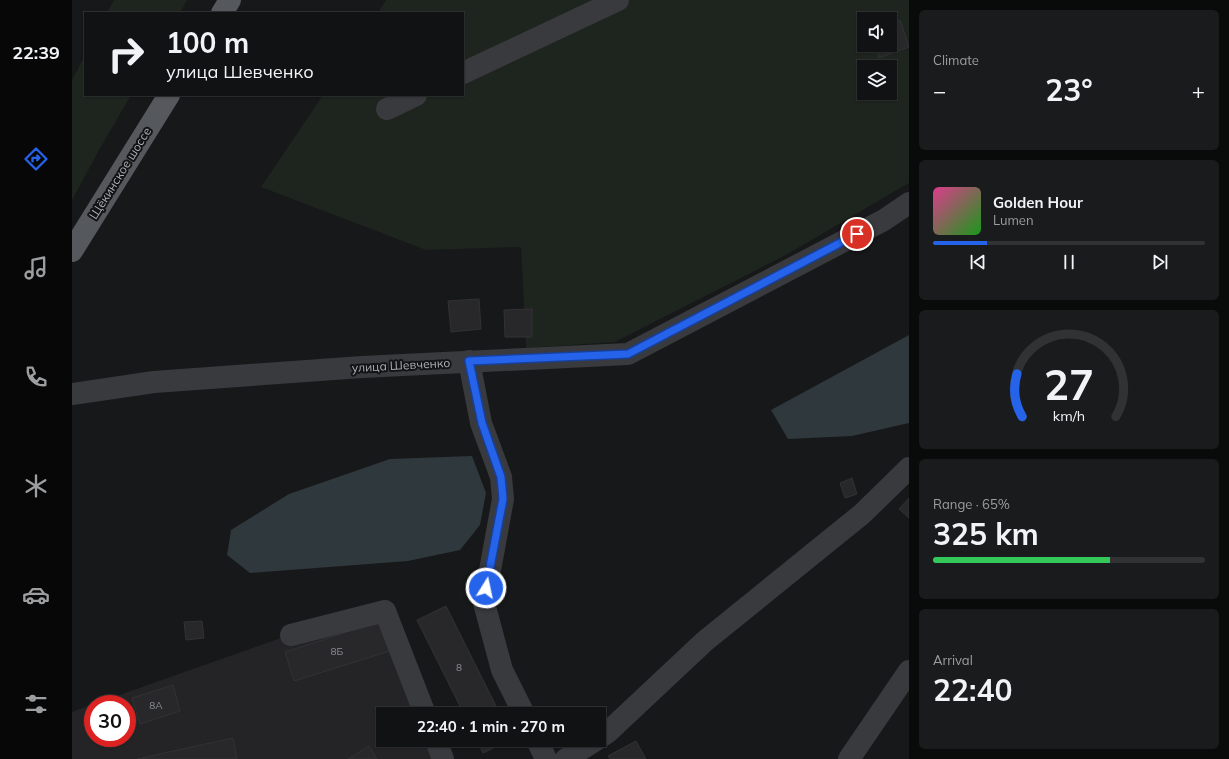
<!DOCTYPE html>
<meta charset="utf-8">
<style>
:root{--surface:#111213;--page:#1a1b1c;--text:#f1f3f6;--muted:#9c9ea0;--line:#303233;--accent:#2563eb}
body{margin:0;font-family:Mulish,sans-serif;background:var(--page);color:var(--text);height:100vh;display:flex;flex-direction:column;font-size:15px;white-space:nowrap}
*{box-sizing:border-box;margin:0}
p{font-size:13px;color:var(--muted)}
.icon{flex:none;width:22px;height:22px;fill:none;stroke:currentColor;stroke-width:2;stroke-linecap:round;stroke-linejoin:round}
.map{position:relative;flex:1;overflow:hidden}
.panel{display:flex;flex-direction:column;gap:10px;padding:10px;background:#090a0a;width:320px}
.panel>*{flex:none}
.top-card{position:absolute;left:12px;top:12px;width:380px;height:84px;border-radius:0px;box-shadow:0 1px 3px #0004,0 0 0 1px var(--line);background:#111213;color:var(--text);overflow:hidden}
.tools{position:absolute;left:785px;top:12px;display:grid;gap:8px}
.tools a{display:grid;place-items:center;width:40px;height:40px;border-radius:0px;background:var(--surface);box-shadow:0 1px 3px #0004,0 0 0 1px var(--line);font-size:20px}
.speed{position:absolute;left:12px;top:695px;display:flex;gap:8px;font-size:20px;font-weight:700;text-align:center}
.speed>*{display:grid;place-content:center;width:52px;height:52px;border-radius:50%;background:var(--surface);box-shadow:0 1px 3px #0004,0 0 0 1px var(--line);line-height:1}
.speed .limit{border:6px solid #d22;background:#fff;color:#111}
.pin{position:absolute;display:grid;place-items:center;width:34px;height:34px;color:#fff;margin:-17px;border:2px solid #fff;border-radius:50%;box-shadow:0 1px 4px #0007}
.me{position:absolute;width:44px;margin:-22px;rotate:10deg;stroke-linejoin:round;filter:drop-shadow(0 0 3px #0008)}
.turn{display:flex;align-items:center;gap:14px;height:84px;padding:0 16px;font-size:18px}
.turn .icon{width:52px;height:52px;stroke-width:2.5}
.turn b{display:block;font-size:28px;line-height:34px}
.big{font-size:30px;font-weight:700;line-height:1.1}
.panel .card{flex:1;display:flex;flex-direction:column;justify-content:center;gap:6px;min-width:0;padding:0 14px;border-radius:6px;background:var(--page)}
.panel .dial{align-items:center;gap:0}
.dial svg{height:104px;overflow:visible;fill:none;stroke:var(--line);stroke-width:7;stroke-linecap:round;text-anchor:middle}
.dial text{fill:var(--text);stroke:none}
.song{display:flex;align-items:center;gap:12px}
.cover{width:48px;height:48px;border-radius:6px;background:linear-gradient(135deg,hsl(330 70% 55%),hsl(120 70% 35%))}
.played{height:4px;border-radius:2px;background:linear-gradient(90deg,var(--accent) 20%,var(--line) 20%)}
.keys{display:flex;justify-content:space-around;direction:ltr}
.heat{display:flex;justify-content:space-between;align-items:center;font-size:22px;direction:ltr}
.charge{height:6px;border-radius:3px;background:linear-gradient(90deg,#34c759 65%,var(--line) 0)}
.trip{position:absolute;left:304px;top:707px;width:230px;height:40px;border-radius:0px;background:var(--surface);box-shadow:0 1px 3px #0004,0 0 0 1px var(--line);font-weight:700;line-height:40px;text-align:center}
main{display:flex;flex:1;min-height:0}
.tabs{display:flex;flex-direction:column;width:72px;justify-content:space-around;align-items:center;background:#070708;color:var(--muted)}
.tabs .icon{width:28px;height:28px}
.tabs .selected{color:var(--accent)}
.tabs b{font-size:18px;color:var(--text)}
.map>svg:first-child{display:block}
</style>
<main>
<nav class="tabs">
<b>22:39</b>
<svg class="icon selected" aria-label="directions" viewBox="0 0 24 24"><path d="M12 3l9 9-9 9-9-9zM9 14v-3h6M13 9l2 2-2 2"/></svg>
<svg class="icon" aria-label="music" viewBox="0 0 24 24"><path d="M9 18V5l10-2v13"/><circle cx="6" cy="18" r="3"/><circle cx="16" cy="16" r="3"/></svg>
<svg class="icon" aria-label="phone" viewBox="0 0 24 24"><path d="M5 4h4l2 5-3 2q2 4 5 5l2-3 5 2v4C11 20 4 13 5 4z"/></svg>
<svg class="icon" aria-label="climate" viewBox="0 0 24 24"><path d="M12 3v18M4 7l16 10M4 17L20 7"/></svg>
<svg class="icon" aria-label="car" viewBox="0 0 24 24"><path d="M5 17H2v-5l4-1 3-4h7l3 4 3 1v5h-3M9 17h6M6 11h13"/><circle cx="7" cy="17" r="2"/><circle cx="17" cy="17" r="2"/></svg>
<svg class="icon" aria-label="filters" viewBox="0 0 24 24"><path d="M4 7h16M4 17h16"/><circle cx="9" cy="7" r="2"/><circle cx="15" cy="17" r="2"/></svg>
</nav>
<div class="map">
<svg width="837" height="759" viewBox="0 0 837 759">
<rect width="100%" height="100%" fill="#171819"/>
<polygon fill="#242426" points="314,601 355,714 311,714 311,740 365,740 371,759 0,759 0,712 21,704 21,738 55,738 55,704 22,704"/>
<g fill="#1e241e" fill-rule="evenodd">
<polygon points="42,0 115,0 108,13 35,13"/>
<path d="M 314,0 L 837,0 L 837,183 L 714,255 L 543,342 L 454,348 L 449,247 L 354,250 L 189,187 L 251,95 L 391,95 L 391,13 L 306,13 ZM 792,19 L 818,19 L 818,45 L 792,45 ZM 792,67 L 818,67 L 818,93 L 792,93 Z"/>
<polygon points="13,55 13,95 59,95 26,152 0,200 0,80"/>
</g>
<g fill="#2f383c">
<polygon points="837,335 837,423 780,436 716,439 699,410"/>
<polygon points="400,456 414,493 408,525 388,550 336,561 178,573 155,555 159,530 217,494 318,459"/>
</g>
<g fill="#28282a" stroke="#323235">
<polygon points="828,20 837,47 807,58 803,45 818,45 818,23"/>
<polygon points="407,299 409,329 379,332 376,301"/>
<polygon points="460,309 460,337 433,337 432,310"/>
<polygon points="780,478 785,494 773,498 768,483"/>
<polygon points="837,498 837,518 827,509"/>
<polygon points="374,606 428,714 392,714 345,620"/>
<polygon points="130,621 132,638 114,640 112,622"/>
<polygon points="309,621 318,651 222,681 213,652"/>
<polygon points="101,685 108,711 68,724 60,698"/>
<polygon points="161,738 165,759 65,759"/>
<polygon points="405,740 437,740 411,753"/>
<polygon points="564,741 574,759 538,759 536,756"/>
<polygon points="297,746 305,759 276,759"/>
</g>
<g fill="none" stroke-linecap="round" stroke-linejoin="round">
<g stroke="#393a3e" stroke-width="22">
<polyline points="391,73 546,0"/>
<polyline points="315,109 344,95"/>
<polyline points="397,361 409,423 429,477 431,499 412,603 430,670 452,714"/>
<polyline points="0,394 82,382 290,367 556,354 812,220 837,203"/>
<polyline points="219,635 313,611 353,714"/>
<polyline points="527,738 536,732 633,641 790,514 837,468"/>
<polyline points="364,740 371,759"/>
<polyline points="465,740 474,759"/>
<polyline points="494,759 524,740"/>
<polyline points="777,759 837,671"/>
</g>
<g stroke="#55585c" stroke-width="22">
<polyline points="150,13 158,0"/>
<polyline points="0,251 97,95"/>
</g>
</g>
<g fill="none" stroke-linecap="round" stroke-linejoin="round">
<g stroke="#184099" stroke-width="10">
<polyline id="route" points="414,588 431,499 429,477 410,423 397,361 556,354 785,234"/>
</g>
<use href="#route" stroke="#2563eb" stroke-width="7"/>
</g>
<g text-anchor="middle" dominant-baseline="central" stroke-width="4" stroke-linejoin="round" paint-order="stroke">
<g font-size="10" fill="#8a8f94">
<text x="265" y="651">8Б</text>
<text x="387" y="667">8</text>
<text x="84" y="705">8А</text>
</g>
<g font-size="12" fill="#abb1b8" stroke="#121314">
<text transform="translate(48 173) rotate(-58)">Щёкинское шоссе</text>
<text transform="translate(329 365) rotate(-3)">улица Шевченко</text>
</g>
</g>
</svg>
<div class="tools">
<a><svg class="icon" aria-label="sound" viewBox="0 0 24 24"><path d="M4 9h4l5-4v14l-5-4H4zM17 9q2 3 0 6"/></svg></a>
<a><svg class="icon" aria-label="layers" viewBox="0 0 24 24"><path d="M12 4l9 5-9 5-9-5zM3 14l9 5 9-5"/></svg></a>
</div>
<div class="speed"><div class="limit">30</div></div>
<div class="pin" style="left:785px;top:234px;background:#d93025"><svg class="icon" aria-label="arrive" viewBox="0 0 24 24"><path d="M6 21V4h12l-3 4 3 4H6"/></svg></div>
<svg class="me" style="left:414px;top:588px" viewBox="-20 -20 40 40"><circle r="17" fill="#2563eb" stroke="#fff" stroke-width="3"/><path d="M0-11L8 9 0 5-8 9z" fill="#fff"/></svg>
<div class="trip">22:40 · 1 min · 270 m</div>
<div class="top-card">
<div class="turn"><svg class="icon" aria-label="right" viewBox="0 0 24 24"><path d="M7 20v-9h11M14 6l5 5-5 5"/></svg><div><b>100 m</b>улица Шевченко</div></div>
</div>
</div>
<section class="panel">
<div class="card"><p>Climate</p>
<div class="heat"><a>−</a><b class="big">23°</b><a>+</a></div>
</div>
<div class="card">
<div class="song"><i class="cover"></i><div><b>Golden Hour</b><p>Lumen</p></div></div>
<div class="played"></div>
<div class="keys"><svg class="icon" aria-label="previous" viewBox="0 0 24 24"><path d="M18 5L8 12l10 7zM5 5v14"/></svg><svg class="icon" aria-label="pause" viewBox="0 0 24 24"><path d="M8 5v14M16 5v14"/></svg><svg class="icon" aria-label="next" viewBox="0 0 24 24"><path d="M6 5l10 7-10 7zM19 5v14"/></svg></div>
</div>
<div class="card dial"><svg viewBox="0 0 100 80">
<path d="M14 69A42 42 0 1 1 86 69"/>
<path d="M14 69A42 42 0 0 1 10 36" stroke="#2563eb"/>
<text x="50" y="56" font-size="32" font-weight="700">27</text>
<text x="50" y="72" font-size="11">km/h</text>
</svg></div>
<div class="card"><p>Range · 65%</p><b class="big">325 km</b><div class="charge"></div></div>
<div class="card"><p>Arrival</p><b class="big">22:40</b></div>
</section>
</main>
